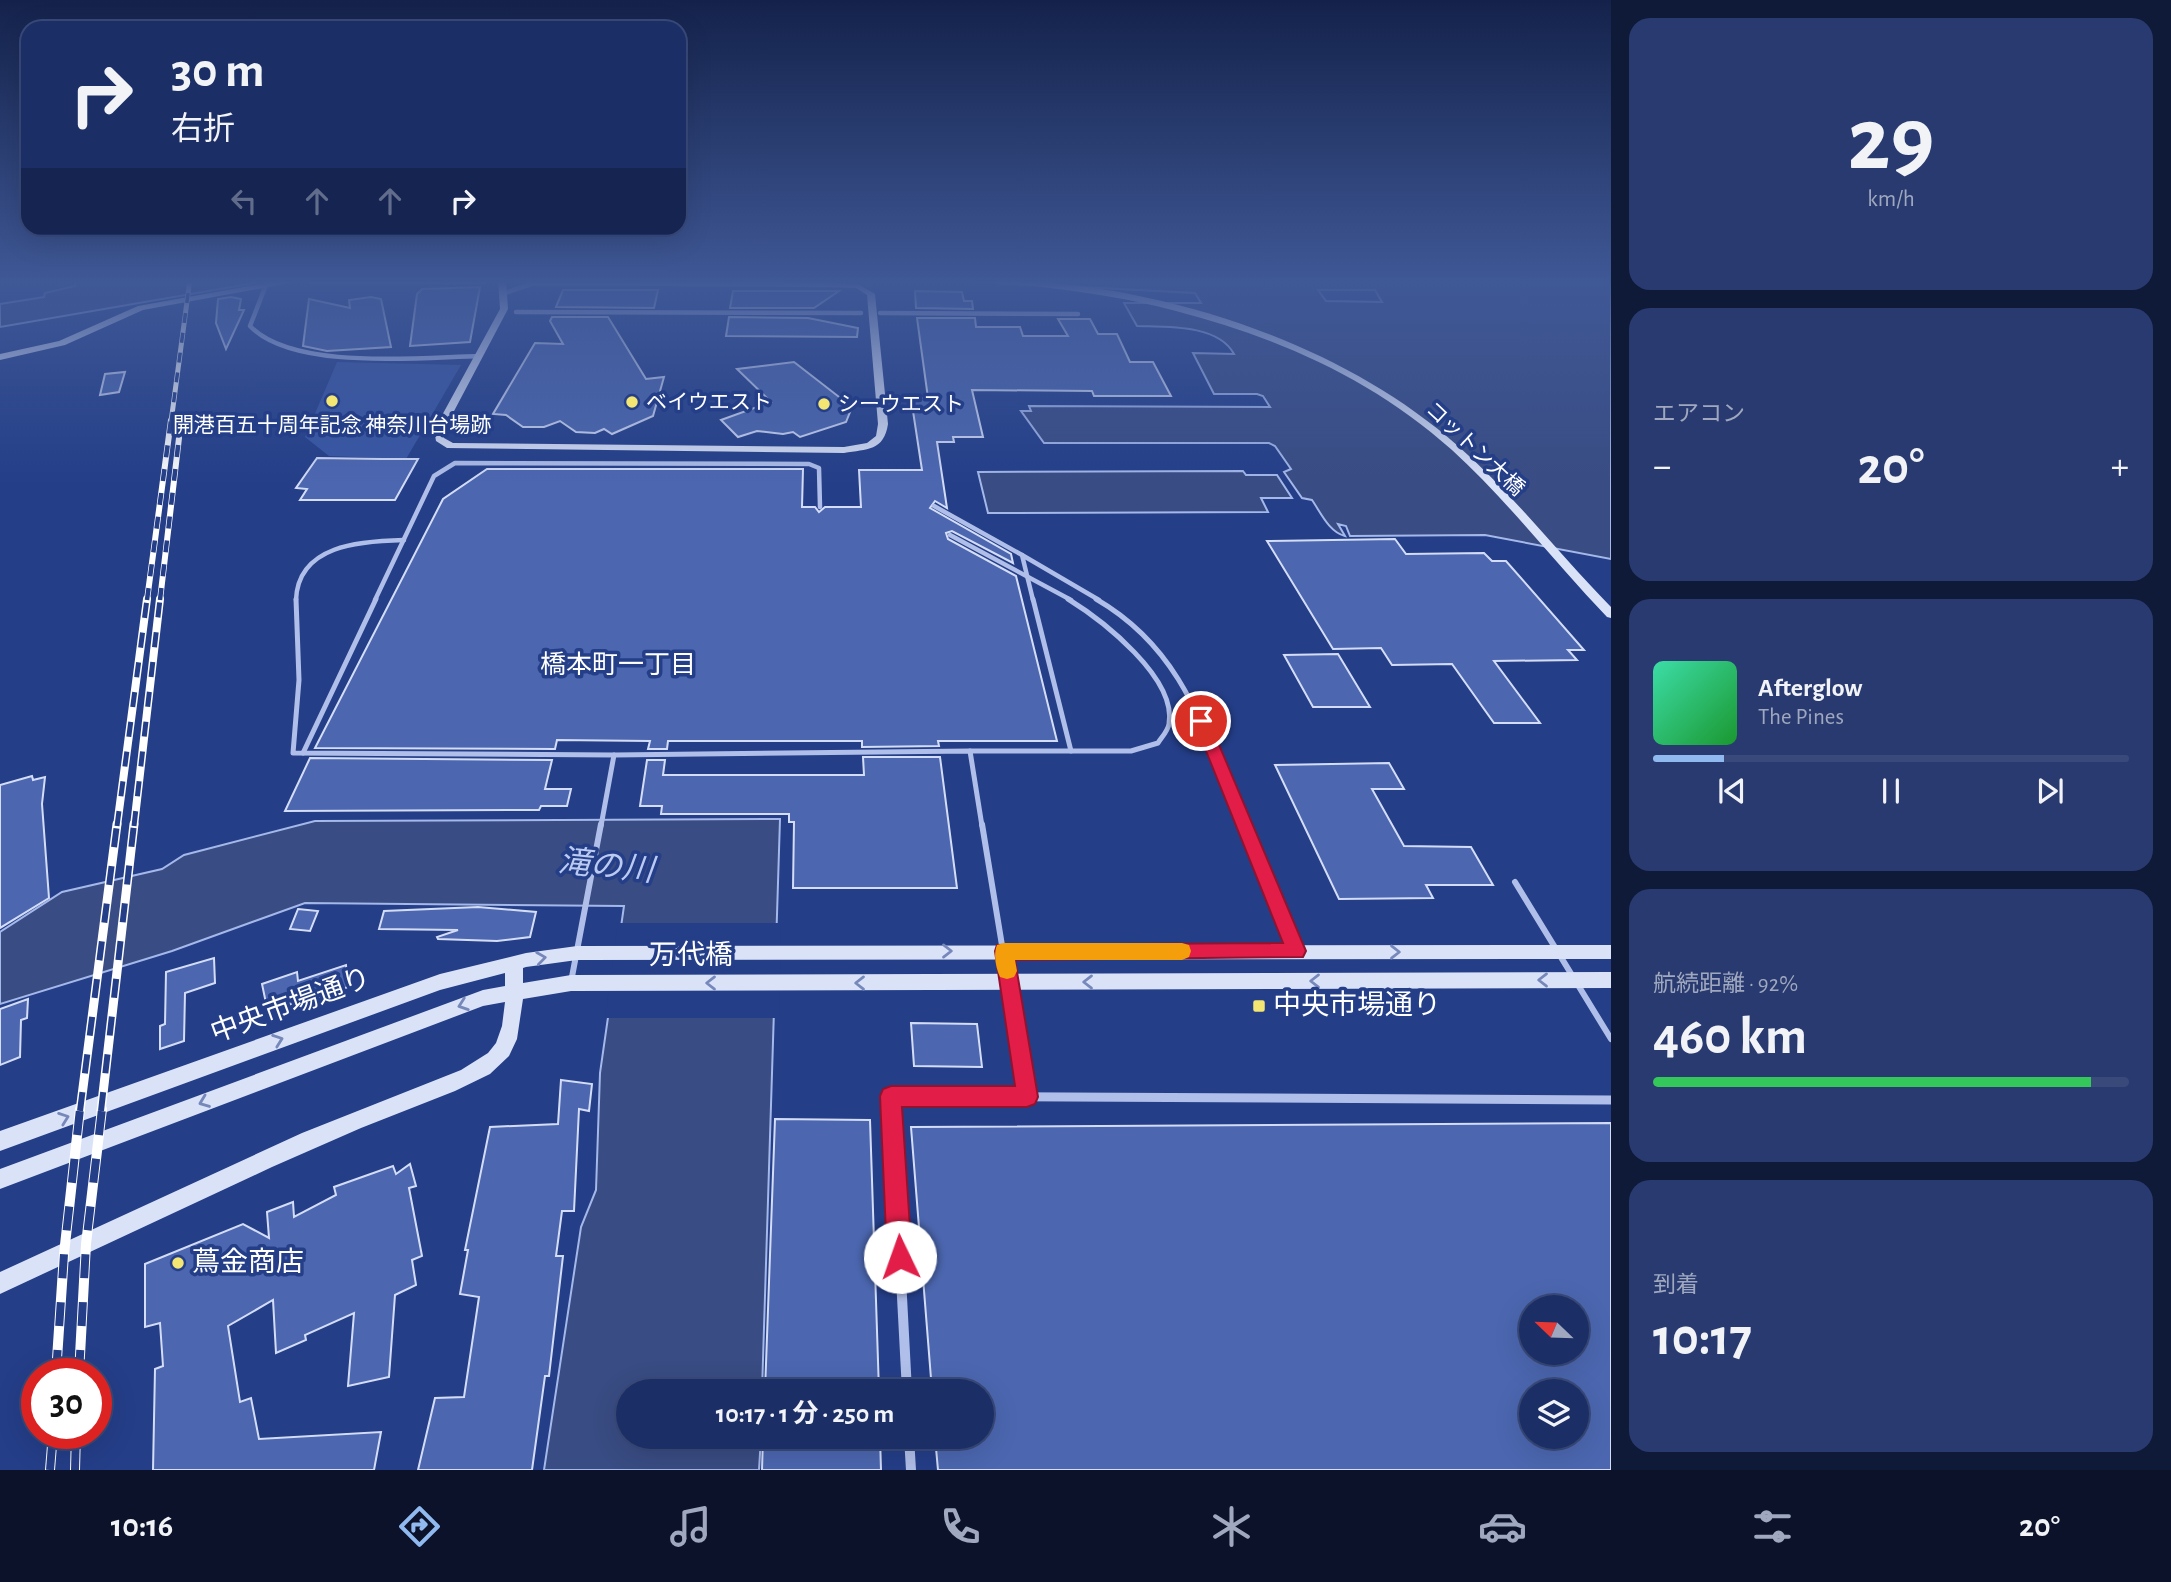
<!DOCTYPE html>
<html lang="ja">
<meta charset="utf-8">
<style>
:root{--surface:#1b2e66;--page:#283a6f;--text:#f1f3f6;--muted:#a0a8bf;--line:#394a7a;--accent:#90b9f0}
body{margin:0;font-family:"Alegreya Sans","Noto Sans JP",sans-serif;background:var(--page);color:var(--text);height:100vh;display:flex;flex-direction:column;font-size:26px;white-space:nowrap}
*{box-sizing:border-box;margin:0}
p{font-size:23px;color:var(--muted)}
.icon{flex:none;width:38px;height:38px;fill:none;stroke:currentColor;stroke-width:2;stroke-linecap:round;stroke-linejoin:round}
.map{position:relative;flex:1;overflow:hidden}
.sheet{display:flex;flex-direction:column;gap:18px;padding:18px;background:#0f1938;width:560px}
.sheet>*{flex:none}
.top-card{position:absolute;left:21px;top:21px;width:665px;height:214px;border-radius:21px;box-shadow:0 7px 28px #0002,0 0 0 2px var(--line);background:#1b2e66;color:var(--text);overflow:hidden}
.needle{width:46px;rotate:293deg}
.controls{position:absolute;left:1519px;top:1295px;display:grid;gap:14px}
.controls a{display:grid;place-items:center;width:70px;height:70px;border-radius:50%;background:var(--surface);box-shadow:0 7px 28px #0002,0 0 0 2px var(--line);font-size:35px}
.speed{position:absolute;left:21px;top:1358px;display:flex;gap:14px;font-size:35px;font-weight:700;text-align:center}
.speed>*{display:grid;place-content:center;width:91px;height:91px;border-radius:50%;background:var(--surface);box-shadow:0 7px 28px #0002,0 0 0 2px var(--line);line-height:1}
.speed .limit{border:10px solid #d22;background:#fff;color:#111}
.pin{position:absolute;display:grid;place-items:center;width:60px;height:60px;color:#fff;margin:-30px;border:4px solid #fff;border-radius:50%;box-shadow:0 2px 7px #0007}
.me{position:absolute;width:77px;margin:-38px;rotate:357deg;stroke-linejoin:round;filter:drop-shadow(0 0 5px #0008)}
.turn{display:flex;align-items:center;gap:24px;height:147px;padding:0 35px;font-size:32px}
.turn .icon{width:91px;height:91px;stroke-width:2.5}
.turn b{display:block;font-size:49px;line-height:60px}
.lanes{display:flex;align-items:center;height:66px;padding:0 35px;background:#0003;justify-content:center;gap:35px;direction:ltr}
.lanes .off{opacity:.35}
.big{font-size:52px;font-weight:700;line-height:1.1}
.sheet .widget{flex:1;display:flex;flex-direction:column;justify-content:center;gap:10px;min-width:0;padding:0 24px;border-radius:21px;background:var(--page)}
.sheet .dial{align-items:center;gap:0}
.dial b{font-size:91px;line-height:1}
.song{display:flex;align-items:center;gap:21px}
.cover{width:84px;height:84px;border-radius:10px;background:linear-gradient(135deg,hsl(160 70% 55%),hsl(130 70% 35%))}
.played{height:7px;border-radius:4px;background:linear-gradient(90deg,var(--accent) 15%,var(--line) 15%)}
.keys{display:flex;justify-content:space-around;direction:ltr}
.heat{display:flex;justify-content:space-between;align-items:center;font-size:38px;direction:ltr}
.charge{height:10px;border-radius:5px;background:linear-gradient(90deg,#34c759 92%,var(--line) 0)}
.trip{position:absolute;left:616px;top:1379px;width:378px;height:70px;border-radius:35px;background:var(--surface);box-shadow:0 7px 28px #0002,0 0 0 2px var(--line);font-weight:700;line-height:70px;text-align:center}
.menu{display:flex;height:112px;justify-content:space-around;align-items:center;background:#0b1229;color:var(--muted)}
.menu .icon{width:49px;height:49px}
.menu .current{color:var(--accent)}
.menu b{font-size:32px;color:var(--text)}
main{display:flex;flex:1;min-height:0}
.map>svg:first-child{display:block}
</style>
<main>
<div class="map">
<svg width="1611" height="1470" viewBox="0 0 1611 1470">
<rect width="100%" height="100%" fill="#243e88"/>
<polygon fill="#3856a5" points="337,362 461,365 406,459 329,456 305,437"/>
<g fill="#394c83" stroke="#a4b8ea" stroke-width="2" fill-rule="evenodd">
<polygon points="75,279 278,279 0,327 0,304 44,297 45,293 75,286"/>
<path d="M 932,279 L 1611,279 L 1611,559 L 1485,535 L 1350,536 L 1346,526 L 1338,524 L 1345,536 C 1329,532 1321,513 1312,500 L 1302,498 L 1284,472 L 1291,469 L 1275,446 L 1269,443 L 1044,443 L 1021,411 L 1031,411 L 1029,406 L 1270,407 L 1263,396 L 1257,394 L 1214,394 L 1193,353 L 1234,354 C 1218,324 1166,327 1137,326 L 1124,303 L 1201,303 L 1195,293 ZM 1318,290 L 1375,290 L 1382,302 L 1326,301 Z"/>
<polygon points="1243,471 1246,475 1277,475 1292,498 1261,498 1268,512 988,513 978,472"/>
<polygon points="780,819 762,1391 628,1391 628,1437 761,1437 759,1470 544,1470 581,1227 596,1190 600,1073 624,906 305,903 172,951 0,1004 0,932 62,892 162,869 184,855 315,821"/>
</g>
<polygon fill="#243e88" points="618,923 781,923 779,1018 605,1018"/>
<g fill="#4c67b0" stroke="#d4ddf7" stroke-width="2" fill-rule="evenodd">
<polygon points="480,287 470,342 410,346 417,294 422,289"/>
<polygon points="563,290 658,290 654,308 556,307"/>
<polygon points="733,291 839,291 814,308 730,308"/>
<polygon points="915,291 962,292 964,301 972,301 973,309 916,308"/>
<polygon points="231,297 241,299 239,310 244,310 226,349 216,323 218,299"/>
<polygon points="371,297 381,299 391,347 327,351 303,346 309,299 350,308 349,300"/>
<polygon points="552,317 608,317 646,379 664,377 653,416 612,434 604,429 595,433 576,432 560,421 544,427 523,427 506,415 493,414 535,343 563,344 550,321"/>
<polygon points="729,317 808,318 858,328 857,337 726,336"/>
<polygon points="917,318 975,318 976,327 1020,327 1023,336 1068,336 1058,319 1090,319 1098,334 1117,334 1130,362 1153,362 1171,396 1094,396 1092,391 972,390 983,437 953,437 954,442 937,442 947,508 935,501 930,508 1011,554 1013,563 952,531 946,533 948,539 1016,576 1057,741 938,741 939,746 862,747 862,741 668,741 667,749 648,749 650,741 557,740 555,749 315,748 443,499 487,469 803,469 802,507 815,507 819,512 825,507 861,507 859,470 922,470 911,398 928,398"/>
<polygon points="794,362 852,407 846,422 800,437 793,432 783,434 757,431 738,437 721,420 771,402 737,369"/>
<polygon points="125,372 119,392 100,395 105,374"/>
<polygon points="317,458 382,459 418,459 395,500 300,500 307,489 296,488"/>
<polygon points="1395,539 1406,554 1484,553 1492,561 1506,561 1584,650 1568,650 1577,660 1494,661 1540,723 1494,723 1452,664 1392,665 1381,648 1333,649 1267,541"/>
<polygon points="1338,654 1370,707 1313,707 1284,655"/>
<polygon points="863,757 940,757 957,888 793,888 794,822 789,822 789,814 661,814 662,806 640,806 647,760 665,760 663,775 864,775"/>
<polygon points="310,758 552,760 545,789 571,789 567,806 541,806 539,810 285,811"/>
<polygon points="1389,763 1404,789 1372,789 1404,846 1471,847 1493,885 1426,885 1433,898 1339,899 1275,765"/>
<polygon points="32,776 33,780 45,777 42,804 49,898 0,928 0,785"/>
<polygon points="478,907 536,912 530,937 497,941 438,939 437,937 458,930 379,929 384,911"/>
<polygon points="298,909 318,911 310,931 290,929"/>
<polygon points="214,958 215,983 185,993 184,1041 160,1049 160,1026 165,1024 166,972"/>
<polygon points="346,965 348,987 312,999 312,996 268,1013 262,984 297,972 298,981"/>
<polygon points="28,999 27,1018 21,1020 20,1057 0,1065 0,1009"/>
<polygon points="911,1023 977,1024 982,1067 914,1066"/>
<polygon points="561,1080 592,1084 589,1111 579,1109 574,1211 562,1211 556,1256 563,1256 549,1376 545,1376 532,1470 418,1470 435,1398 464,1397 479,1297 460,1294 468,1250 465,1250 490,1127 558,1124"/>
<polygon points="775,1119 870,1120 879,1391 765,1391"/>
<path d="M 1611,1123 L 1611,1470 L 938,1470 L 935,1437 L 982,1437 L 982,1391 L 932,1391 L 911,1127 ZM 1531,1307 L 1577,1307 L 1577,1353 L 1531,1353 ZM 1531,1391 L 1577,1391 L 1577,1437 L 1531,1437 Z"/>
<polygon points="410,1164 416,1186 409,1188 422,1256 412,1260 416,1285 395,1295 389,1377 348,1386 354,1313 305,1335 306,1340 276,1353 273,1300 228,1326 240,1402 251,1398 259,1439 381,1432 374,1470 153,1470 155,1369 163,1366 160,1323 145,1327 145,1264 243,1224 269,1238 267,1212 293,1202 294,1217 336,1195 334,1187 393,1166 396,1174"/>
<polygon points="763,1437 880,1437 881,1470 762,1470"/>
</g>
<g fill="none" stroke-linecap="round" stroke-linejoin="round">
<g stroke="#b0bfe9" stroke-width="4.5">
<polyline points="934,506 1022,555"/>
<path d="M 296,600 C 298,545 360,541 404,540"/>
<polyline points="375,600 434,476 455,463 809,464 819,468 820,507"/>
<polyline points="1033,600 1022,555 1099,600"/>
</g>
<g stroke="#b0bfe9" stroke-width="5">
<polyline points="296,599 299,680 293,753 614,755 970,751 982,826"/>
<path d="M 1096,599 C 1186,651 1205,735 1243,826"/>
<polyline points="970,751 1071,751 1033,599"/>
<polyline points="303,753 376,599"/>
<polyline points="601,826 614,755"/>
</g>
<g stroke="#b0bfe9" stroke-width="6">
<polyline points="982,824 1027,1097"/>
<polyline points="1242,824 1295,950"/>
<polyline points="1515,882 1611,1039"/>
<polyline points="571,982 601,824"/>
</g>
<g stroke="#b0bfe9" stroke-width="4.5">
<path d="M 298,279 L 266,285 L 250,326 C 293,371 420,357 480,356"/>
<polyline points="310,282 485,282"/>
<polyline points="505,293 534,283 827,285"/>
<polyline points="516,312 861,313"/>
<polyline points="880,313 1078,314"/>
</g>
<polyline stroke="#b0bfe9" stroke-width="9" points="892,1111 891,1096 1611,1100"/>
<g stroke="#b0bfe9" stroke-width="10">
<polyline points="892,1109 907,1391"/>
<polyline points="909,1437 911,1470"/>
</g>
<g fill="#dae2f8" fill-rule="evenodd">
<path d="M 498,279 L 506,279 L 508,309 L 444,430 L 444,438 L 453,443 L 844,447 L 867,443 L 876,436 L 878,424 L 867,295 L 856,288 L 824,287 L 823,285 L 827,283 L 858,284 L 875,294 L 888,424 C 884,451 867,449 844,453 L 447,448 L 436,441 L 434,430 L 500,309 Z"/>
<path d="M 978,279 C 1143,279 1334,336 1458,446 C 1514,495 1559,554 1611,607 L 1611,618 L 1607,617 C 1554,562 1508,501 1452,450 C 1373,379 1277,337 1176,311 C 1132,299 1086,292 1041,287 C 1022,284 995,287 978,279 Z"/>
<polygon points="266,283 270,285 269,287 143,310 65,345 0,360 0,354 59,341 138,306"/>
<polygon points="1611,945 1611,959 577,960 526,967 523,968 523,983 571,975 1611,972 1611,988 571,991 523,999 517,1039 509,1056 490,1074 455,1091 361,1128 272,1167 0,1294 0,1272 302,1133 461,1070 488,1053 496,1043 502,1026 505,1002 483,1006 0,1189 0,1169 483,990 505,986 505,973 440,990 0,1151 0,1131 440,974 526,953 577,946"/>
</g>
<g stroke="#fff" stroke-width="5">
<polyline id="rail-far4" points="171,422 190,279"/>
</g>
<g stroke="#fff" stroke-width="6">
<g id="rail-far3">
<polyline points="147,600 171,420"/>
<polyline points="160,600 179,438"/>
</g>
</g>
<g stroke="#fff" stroke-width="8">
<g id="rail-far2">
<polyline points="117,826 147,599"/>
<polyline points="134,826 160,599"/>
</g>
</g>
<g stroke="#fff" stroke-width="9">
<g id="rail-far1">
<polyline points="80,1111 117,824"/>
<polyline points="101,1111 134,824"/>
</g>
</g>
<g stroke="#fff" stroke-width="10">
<g id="rail">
<polyline points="56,1374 64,1254 80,1109"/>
<polyline points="79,1374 86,1244 102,1109"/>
<polyline points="50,1470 53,1433"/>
<polyline points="75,1470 76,1433"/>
</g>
</g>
<use href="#rail-far4" stroke="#243e88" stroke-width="3.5" stroke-dasharray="10" stroke-linecap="butt"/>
<use href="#rail-far3" stroke="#243e88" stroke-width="4.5" stroke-dasharray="12" stroke-linecap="butt"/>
<use href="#rail-far2" stroke="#243e88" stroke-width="5" stroke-dasharray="15" stroke-linecap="butt"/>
<use href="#rail-far1" stroke="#243e88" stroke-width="6" stroke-dasharray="19" stroke-linecap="butt"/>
<use href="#rail" stroke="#243e88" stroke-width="8" stroke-dasharray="24" stroke-linecap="butt"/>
<polyline stroke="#b0bfe9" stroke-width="4.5" points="950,535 1071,600"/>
<path stroke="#b0bfe9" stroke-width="5" d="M 1068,599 C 1102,620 1177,678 1169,724 C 1168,731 1161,738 1158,743 L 1131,751 L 1071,751"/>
</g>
<defs><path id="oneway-chevron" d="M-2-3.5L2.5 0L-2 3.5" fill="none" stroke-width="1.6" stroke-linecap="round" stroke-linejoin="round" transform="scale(1.75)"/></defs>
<g stroke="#7688ba">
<use href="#oneway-chevron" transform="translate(947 951)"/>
<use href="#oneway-chevron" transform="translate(1395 952)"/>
<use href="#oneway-chevron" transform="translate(541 958) rotate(-8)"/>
<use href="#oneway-chevron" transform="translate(1543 980) rotate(180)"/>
<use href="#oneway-chevron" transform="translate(1315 981) rotate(180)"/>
<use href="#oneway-chevron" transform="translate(1088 982) rotate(180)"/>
<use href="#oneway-chevron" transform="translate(711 983) rotate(-180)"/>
<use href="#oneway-chevron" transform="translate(860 983) rotate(180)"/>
<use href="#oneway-chevron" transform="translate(463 1005) rotate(161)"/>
<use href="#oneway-chevron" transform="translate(278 1040) rotate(-20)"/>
<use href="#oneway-chevron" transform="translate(204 1102) rotate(159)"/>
<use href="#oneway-chevron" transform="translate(64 1118) rotate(-20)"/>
</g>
<linearGradient id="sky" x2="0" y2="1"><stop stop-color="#14224b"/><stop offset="0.58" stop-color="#3f5896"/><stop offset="1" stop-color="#3f5896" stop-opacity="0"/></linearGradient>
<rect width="1611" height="485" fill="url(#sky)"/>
<polygon fill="#e11d48" stroke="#92132f" stroke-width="2" points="1201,715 1209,721 1306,951 1303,957 1015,960 1038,1097 1035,1104 1027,1107 902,1107 912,1257 908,1266 900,1269 891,1266 887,1257 880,1096 883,1089 891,1086 1015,1086 995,951 997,945 1283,943 1194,721"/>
<path fill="#f59e0b" d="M 1004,943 L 1182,943 L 1189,945 L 1191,951 L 1189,957 L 1182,960 L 1015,960 L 1017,971 L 1014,977 L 1007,979 L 1000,977 C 996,968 993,955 997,945 Z"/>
<g fill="#f4e673" stroke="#243e88" stroke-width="2.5">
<circle cx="332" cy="401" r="7"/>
<circle cx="632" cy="402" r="7"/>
<circle cx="824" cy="404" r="7"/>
<rect x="1252" y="999" width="14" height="14" rx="3.5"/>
<circle cx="178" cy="1263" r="7"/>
</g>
<g text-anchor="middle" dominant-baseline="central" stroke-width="7" stroke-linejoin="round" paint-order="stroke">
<g font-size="21" fill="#fff" stroke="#243e88" text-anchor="start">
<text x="646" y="402">ベイウエスト</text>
<text x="838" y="404">シーウエスト</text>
<text x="332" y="425" text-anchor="middle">開港百五十周年記念 神奈川台場跡</text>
</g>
<g font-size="21" fill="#fff" stroke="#243e88">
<text transform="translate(1475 449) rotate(43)">コットン大橋</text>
</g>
<g font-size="26" fill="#fff" stroke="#243e88">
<text x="618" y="665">橋本町一丁目</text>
</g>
<g font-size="28" fill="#fff" stroke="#243e88">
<text x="691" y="956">万代橋</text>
<text transform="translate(291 1006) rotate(-20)">中央市場通り</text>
</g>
<g font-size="28" fill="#fff" stroke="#243e88" text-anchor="start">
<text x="1273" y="1006">中央市場通り</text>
<text x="192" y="1263">蔦金商店</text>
</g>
<g font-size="32" font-style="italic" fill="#bbcaf1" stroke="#243e88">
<text transform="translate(606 866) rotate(6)">滝の川</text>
</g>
</g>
</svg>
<div class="controls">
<a><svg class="needle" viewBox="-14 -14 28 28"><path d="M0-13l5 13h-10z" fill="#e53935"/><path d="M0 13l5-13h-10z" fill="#a0a8bf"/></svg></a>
<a><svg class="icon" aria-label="layers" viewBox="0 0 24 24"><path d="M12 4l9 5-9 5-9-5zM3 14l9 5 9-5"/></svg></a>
</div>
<div class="speed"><div class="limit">30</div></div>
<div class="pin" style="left:1201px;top:721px;background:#d93025"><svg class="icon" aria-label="arrive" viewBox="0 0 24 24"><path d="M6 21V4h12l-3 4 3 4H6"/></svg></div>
<svg class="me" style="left:900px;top:1257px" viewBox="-20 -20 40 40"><circle r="19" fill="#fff"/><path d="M0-13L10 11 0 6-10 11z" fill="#e11d48"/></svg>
<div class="trip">10:17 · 1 分 · 250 m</div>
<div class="top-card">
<div class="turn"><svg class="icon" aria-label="right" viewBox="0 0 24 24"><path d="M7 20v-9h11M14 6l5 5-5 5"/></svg><div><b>30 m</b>右折</div></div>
<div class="lanes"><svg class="icon off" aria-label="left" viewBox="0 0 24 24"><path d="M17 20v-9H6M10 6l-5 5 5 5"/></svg><svg class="icon off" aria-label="ahead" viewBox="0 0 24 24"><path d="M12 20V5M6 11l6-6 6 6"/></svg><svg class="icon off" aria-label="ahead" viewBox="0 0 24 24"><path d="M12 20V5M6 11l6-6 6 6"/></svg><svg class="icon" aria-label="right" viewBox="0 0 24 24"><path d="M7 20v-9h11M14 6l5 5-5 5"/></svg></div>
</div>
</div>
<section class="sheet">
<div class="widget dial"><b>29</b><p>km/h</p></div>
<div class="widget"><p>エアコン</p>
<div class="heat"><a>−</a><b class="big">20°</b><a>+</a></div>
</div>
<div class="widget">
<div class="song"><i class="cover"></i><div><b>Afterglow</b><p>The Pines</p></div></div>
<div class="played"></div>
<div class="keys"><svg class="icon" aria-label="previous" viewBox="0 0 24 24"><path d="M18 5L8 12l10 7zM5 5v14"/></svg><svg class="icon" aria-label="pause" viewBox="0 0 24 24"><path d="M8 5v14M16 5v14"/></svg><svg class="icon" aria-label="next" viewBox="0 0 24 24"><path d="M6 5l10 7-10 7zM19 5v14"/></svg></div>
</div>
<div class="widget"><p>航続距離 · 92%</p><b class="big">460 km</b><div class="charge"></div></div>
<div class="widget"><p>到着</p><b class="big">10:17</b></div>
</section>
</main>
<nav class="menu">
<b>10:16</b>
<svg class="icon current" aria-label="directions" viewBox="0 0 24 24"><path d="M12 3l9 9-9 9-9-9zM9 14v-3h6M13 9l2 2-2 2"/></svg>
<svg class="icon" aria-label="music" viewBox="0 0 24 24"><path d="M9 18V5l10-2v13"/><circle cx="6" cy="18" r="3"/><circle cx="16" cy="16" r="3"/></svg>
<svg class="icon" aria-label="phone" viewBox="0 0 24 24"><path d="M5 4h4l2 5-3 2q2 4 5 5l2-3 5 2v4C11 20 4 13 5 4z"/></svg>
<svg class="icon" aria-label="climate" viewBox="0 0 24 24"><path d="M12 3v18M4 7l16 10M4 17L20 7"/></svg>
<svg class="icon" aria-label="car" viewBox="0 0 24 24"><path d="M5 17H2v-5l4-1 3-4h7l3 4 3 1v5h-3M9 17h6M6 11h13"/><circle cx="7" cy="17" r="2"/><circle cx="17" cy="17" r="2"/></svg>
<svg class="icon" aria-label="filters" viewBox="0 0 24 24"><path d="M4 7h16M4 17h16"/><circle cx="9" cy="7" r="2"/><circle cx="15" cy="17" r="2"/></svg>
<b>20°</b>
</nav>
